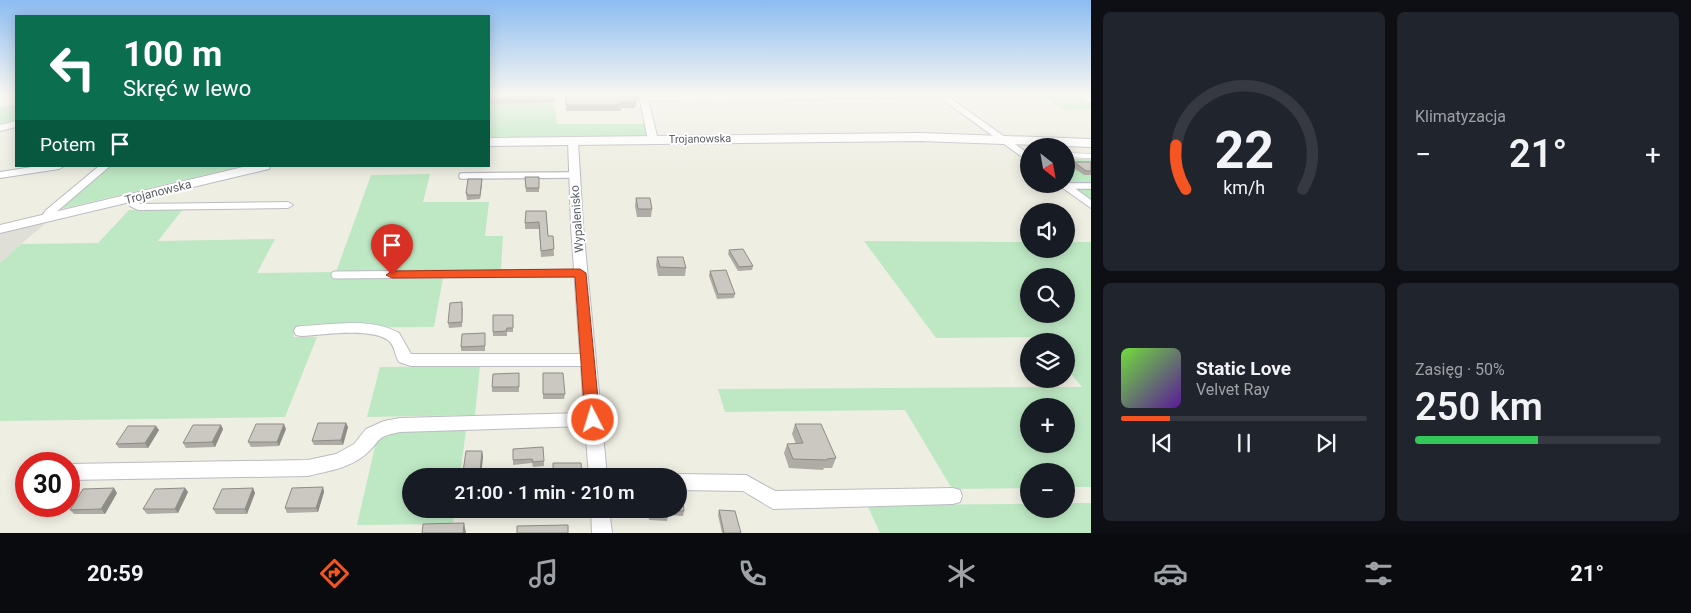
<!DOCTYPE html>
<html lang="pl">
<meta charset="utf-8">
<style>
:root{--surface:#171b24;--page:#20242c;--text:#f1f3f6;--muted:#9ea1a6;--line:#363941;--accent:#f55423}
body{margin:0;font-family:Roboto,sans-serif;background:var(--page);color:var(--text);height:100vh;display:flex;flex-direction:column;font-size:19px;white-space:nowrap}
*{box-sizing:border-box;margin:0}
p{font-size:16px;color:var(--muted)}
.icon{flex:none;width:28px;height:28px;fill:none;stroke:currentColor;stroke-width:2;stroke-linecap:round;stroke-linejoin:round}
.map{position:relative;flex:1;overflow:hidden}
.panel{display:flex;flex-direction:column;gap:12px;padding:12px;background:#0d0f14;width:600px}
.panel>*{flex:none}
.hud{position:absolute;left:15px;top:15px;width:475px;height:152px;border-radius:0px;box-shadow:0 2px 12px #0003;background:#0b6e4f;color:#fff;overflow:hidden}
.needle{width:32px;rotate:149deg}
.buttons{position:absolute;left:1020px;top:138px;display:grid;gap:10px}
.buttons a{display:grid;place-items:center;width:55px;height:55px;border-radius:50%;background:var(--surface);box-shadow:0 2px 12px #0003;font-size:25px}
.speed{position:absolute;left:15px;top:452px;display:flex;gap:10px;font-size:25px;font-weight:700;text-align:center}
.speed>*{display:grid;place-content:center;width:65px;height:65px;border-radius:50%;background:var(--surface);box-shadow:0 2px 12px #0003;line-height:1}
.speed .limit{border:8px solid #d22;background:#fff;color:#111}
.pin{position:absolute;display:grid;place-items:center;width:42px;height:42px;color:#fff;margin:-51px -21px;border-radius:50% 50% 50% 0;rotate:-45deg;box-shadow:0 0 5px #0007}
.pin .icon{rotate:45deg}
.me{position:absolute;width:55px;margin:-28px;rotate:355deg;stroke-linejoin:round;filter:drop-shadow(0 0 4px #0008)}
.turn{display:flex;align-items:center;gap:18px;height:105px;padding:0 25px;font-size:22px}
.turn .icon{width:65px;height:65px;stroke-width:2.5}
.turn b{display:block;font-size:35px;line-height:42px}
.then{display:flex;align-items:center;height:48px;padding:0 25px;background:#0003;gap:10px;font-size:19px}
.big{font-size:38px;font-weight:600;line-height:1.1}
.panel .widget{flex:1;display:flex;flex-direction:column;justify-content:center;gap:8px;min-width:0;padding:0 18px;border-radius:8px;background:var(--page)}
.panel .dial{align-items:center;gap:0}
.dial svg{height:130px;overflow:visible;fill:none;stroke:var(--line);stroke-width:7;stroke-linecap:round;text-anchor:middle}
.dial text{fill:var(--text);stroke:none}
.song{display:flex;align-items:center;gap:15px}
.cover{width:60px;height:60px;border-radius:8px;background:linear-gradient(135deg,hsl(100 70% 55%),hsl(270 70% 35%))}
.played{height:5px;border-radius:2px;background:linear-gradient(90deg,var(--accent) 20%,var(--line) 20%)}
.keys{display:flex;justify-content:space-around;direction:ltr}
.heat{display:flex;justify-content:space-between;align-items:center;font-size:28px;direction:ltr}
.charge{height:8px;border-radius:4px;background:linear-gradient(90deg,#34c759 50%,var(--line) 0)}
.panel .tiles{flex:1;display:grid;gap:12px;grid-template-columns:repeat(2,1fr)}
.trip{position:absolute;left:402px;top:468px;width:285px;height:50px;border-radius:25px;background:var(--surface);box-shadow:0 2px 12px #0003;font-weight:600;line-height:50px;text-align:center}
.dock{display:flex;height:80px;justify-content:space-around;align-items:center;background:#090b0e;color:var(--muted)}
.dock .icon{width:35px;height:35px}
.dock .active{color:var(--accent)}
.dock b{font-size:22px;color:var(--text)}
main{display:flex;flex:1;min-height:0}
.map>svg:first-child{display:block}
</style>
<main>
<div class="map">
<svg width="1091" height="533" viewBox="0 0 1091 533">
<rect width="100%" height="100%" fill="#efeee3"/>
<polygon fill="#dfdfd7" points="46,223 21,244 0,263 0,233"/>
<g fill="#bee8c4" fill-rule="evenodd">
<polygon points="1040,95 1078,95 1091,102 1091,109 1064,110"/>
<polygon points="489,104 554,104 557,124 647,124 650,136 489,137"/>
<polygon points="16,105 16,121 0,126 0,107"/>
<polygon points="1066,159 1091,159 1091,200 1066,182"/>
<polygon points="110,166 242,166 61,209"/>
<polygon points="430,174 423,202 489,202 485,236 503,236 501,270 337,272 335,278 443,278 434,327 296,328 293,337 317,337 285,417 0,421 0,263 21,244 98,243 129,210 183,209 158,241 275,239 257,273 336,272 371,175"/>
<path d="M 864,241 L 1029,242 L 1029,249 L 1066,249 L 1066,242 L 1091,242 L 1091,487 L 1066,487 L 1066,471 L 1029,471 L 1029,488 L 952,489 L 905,410 L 725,412 L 718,389 L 1082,387 L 1066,368 L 1066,341 L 1041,341 L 1037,337 L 936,338 ZM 1029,276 L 1066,276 L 1066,314 L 1029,314 ZM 1029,406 L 1066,406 L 1066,444 L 1029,444 Z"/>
<polygon points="480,366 475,415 367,417 380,367"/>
<polygon points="466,430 460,476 411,476 411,509 455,509 453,524 357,525 376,442 391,432"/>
<polygon points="1066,503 1091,503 1091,533 880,533 867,505 1029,504 1029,509 1066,509"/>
</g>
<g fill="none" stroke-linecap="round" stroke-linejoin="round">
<g stroke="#bbbcc3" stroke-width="5.5">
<g id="service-far2">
<polyline points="1082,95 1091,100"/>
<polyline points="644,98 786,97"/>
<polyline points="1066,155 1091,156"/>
</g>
</g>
<g stroke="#bbbcc3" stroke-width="8">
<g id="service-far1">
<polyline points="462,176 574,175"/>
<polyline points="1065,186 1091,186"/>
</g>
</g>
<g stroke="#bbbcc3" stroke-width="9">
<polyline id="service" points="335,275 581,273"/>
</g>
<g stroke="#bbbcc3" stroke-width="2">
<g id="minor">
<polygon points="639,95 647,95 658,140 656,142 650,142 648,140"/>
<polygon points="774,95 946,95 1029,154 1029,162 939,97 786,99"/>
<polygon points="16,121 16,127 0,131 0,125"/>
<path d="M 573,138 L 578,141 L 583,226 L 607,476 L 589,476 L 585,426 L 400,432 C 374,437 382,440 366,454 C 350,468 328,471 308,476 L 69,480 L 69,464 L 308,460 L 336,454 L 354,444 L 366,429 L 384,421 L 400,418 L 584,413 L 581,366 L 411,366 L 399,362 C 395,356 395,346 389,341 C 373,327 322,335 301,336 L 296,335 L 294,331 L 296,327 L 301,326 C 333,325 370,317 399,333 L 411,354 L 580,354 L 571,226 L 568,141 Z"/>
<polygon points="38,166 64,166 59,169 0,178 0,172"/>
<polygon points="99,166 110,166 54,214 51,221 43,221 41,219 45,211"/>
<polygon points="1066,182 1091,200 1091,208 1057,184"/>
<polygon points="132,195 136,196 140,204 288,202 293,205 288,208 138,210 130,206 127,198"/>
<polygon points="679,474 746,475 775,491 953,488 960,490 962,496 960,502 953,504 773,509 743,491 679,490 679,476 673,476"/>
<polygon points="591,509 609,509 612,533 592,533"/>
</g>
</g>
<g stroke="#bbbcc3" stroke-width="2">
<g id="tertiary">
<polygon points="920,133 1091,139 1091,147 920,141 489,146 489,138"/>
<polygon points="247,166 270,166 269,169 0,233 0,225"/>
</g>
</g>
<use href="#service-far2" stroke="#fff" stroke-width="4.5"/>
<use href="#service-far1" stroke="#fff" stroke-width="5.5"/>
<use href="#service" stroke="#fff" stroke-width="7"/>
<use href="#minor" fill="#fff" fill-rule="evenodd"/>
<use href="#tertiary" fill="#fff" fill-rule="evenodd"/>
</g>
<g fill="#aeaca5">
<polygon points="489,95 553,95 554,103 489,104"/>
<polygon points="565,95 636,95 637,100 636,106 635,106 635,108 621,108 621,111 566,111"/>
<polygon points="1074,162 1091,162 1091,175 1084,175 1071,166"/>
<polygon points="525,177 539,177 539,192 526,192"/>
<polygon points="482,179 482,183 480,199 467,200 466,193"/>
<polygon points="636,198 652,209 651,217 637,217 635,206"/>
<polygon points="546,211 548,236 553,236 554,256 541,257 539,229 525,229 525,223"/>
<polygon points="729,250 753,266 752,270 738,271 728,254"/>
<polygon points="657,257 686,268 685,276 658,276 656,265"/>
<polygon points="710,271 735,294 734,298 717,299 709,276"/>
<polygon points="463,307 462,327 449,328 448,323"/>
<polygon points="513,315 513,332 507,332 507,336 493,336 493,332"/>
<polygon points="485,333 485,351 461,351 461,347"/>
<polygon points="519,373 519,392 492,392 492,387"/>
<polygon points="543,373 565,394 564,399 543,399"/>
<polygon points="346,423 348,427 343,445 314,445 312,441"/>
<polygon points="795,424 836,458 832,468 824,468 823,470 789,468 784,453 787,444 796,444 792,434"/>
<polygon points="221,425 223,429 215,447 186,448 183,443"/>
<polygon points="286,429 279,446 251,447 248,442"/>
<polygon points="159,430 148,448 119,448 116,444"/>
<polygon points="513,449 544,461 544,466 533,467 532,463 513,465"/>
<polygon points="483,456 481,476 464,476 463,472"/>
<polygon points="553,463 582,476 553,476"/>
<polygon points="323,487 324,492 318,512 287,513 285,508"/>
<polygon points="185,488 188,492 178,513 147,514 143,509"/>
<polygon points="253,488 255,493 247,514 216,514 213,509"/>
<polygon points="117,493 105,514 74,514 70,510"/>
<polygon points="469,509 496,509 495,514 470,513"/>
<polygon points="648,509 679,509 684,511 683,516 668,515 667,521 649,520"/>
<polygon points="719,510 741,533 722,533 718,515"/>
</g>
<g fill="#8d8c86">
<polygon points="482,179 482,183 480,199 480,195"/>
<polygon points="346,423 348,427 343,445 341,440"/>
<polygon points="284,424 286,429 279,446 277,442"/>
<polygon points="221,425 223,429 215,447 212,442"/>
<polygon points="156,426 159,430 148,448 145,443"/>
<polygon points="482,451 483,456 481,476 480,472"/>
<polygon points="323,487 324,492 318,512 316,508"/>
<polygon points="114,488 117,493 105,514 101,509"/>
<polygon points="185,488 188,492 178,513 175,509"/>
<polygon points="253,488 255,493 247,514 245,509"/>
<polygon points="464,523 466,533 463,533"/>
</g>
<g fill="#cac8c0" stroke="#8d8c86">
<polygon points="489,95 553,95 554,100 489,100"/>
<polygon points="566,95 636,95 637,100 635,100 635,102 621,102 621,105 566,105"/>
<polygon points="1074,162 1091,162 1091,171 1086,171"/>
<polygon points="525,177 539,177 539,188 526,188"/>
<polygon points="468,179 482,179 480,195 467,195 467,193 466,193"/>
<polygon points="636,198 650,198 652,209 638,209"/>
<polygon points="526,211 546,211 548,236 553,236 554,249 541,251 539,222 525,223"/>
<polygon points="743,249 753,266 739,267 729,250"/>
<polygon points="657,257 683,257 686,268 660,267"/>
<polygon points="726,270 735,294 718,294 710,271"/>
<polygon points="462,302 462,322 448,323 450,303"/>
<polygon points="493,315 513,315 513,328 507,328 506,331 493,332"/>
<polygon points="485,333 485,346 461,347 462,334"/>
<polygon points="519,373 519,387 492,387 493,374"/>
<polygon points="543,373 563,373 565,394 543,394"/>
<polygon points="318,423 346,423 341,440 312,441"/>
<polygon points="256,424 284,424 277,442 248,442"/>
<polygon points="795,424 821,424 836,458 827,459 827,460 793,459 787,444 803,443"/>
<polygon points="193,425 221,425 212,442 183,443"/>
<polygon points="128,426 156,426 145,443 116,444"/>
<polygon points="543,447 544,461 533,462 532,459 513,460 513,449"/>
<polygon points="466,451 482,451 480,472 463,472"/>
<polygon points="553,463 581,463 582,476 560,476 560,473 553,473"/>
<polygon points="323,487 316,508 285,508 292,488"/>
<polygon points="114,488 101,509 70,510 83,489"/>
<polygon points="185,488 175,509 143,509 155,489"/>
<polygon points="253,488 245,509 213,509 222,489"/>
<polygon points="679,498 683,499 684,511 667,510 668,517 650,515 649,509 679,509"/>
<polygon points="719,510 735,511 741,533 724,533"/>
<polygon points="464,523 463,533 422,533 423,524"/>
<polygon points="568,525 568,533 517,533 517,526"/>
</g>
<linearGradient id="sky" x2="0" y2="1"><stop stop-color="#8cbcf1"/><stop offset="0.56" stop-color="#f8f7f2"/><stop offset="1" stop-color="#f8f7f2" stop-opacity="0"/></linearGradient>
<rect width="1091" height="169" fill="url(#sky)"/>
<polygon fill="#f55423" stroke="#9f3717" points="580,269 586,273 600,420 598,424 593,426 588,424 585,420 575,277 392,278 386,275 392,271"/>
<g text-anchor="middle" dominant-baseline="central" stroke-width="4" stroke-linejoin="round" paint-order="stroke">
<g font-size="11" fill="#5b5e65" stroke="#fff">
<text transform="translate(700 139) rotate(-1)">Trojanowska</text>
</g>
<g font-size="12" fill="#5b5e65" stroke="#fff">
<text transform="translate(158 192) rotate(-14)">Trojanowska</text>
<text transform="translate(577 219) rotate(-94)">Wypalenisko</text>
</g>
</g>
</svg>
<div class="buttons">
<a><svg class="needle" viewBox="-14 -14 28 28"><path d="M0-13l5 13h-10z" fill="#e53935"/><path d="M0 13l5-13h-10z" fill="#9ea1a6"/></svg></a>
<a><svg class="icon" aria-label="sound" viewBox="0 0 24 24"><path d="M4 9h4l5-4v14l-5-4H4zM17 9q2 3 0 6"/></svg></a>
<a><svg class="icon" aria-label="search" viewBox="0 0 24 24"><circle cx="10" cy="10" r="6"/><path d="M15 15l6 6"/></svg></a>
<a><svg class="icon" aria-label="layers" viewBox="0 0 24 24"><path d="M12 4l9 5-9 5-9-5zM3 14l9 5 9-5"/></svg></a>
<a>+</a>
<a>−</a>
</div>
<div class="speed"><div class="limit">30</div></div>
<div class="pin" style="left:392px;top:275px;background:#d93025"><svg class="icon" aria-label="arrive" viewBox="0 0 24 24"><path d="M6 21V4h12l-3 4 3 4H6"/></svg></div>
<svg class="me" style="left:593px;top:420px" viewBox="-20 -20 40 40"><circle r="17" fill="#f55423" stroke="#fff" stroke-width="3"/><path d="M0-11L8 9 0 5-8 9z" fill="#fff"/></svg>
<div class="trip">21:00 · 1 min · 210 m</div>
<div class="hud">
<div class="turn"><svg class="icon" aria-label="left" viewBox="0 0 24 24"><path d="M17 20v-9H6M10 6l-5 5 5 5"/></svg><div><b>100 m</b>Skręć w lewo</div></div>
<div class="then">Potem<svg class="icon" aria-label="arrive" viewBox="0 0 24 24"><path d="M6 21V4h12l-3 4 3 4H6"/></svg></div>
</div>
</div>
<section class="panel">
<div class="tiles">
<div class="widget dial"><svg viewBox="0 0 100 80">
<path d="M14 69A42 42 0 1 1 86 69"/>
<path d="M14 69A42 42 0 0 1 8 42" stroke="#f55423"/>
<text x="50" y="56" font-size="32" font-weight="700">22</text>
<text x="50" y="72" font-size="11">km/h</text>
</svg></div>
<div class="widget"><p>Klimatyzacja</p>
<div class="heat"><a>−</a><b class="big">21°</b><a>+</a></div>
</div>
<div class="widget">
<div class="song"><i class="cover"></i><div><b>Static Love</b><p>Velvet Ray</p></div></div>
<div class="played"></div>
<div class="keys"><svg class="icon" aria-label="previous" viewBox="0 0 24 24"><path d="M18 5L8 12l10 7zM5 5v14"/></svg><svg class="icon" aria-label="pause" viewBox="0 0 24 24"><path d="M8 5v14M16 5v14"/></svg><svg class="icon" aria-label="next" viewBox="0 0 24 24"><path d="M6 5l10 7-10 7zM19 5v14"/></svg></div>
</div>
<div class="widget"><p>Zasięg · 50%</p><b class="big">250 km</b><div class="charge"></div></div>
</div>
</section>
</main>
<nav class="dock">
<b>20:59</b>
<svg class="icon active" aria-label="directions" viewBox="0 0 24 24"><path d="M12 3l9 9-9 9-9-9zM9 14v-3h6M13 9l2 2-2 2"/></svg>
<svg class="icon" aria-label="music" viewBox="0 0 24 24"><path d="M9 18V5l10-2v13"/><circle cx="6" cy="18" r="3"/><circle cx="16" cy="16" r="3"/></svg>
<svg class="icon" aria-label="phone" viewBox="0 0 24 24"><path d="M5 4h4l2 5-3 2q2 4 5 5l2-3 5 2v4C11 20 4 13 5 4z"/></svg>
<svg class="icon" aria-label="climate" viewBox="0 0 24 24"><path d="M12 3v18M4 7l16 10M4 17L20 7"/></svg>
<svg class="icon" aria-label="car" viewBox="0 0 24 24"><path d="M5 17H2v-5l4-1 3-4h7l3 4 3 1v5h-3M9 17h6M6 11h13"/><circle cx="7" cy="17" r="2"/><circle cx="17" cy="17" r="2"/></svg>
<svg class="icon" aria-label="filters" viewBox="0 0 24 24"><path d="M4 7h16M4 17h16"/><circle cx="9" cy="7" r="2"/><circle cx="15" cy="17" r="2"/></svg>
<b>21°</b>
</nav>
